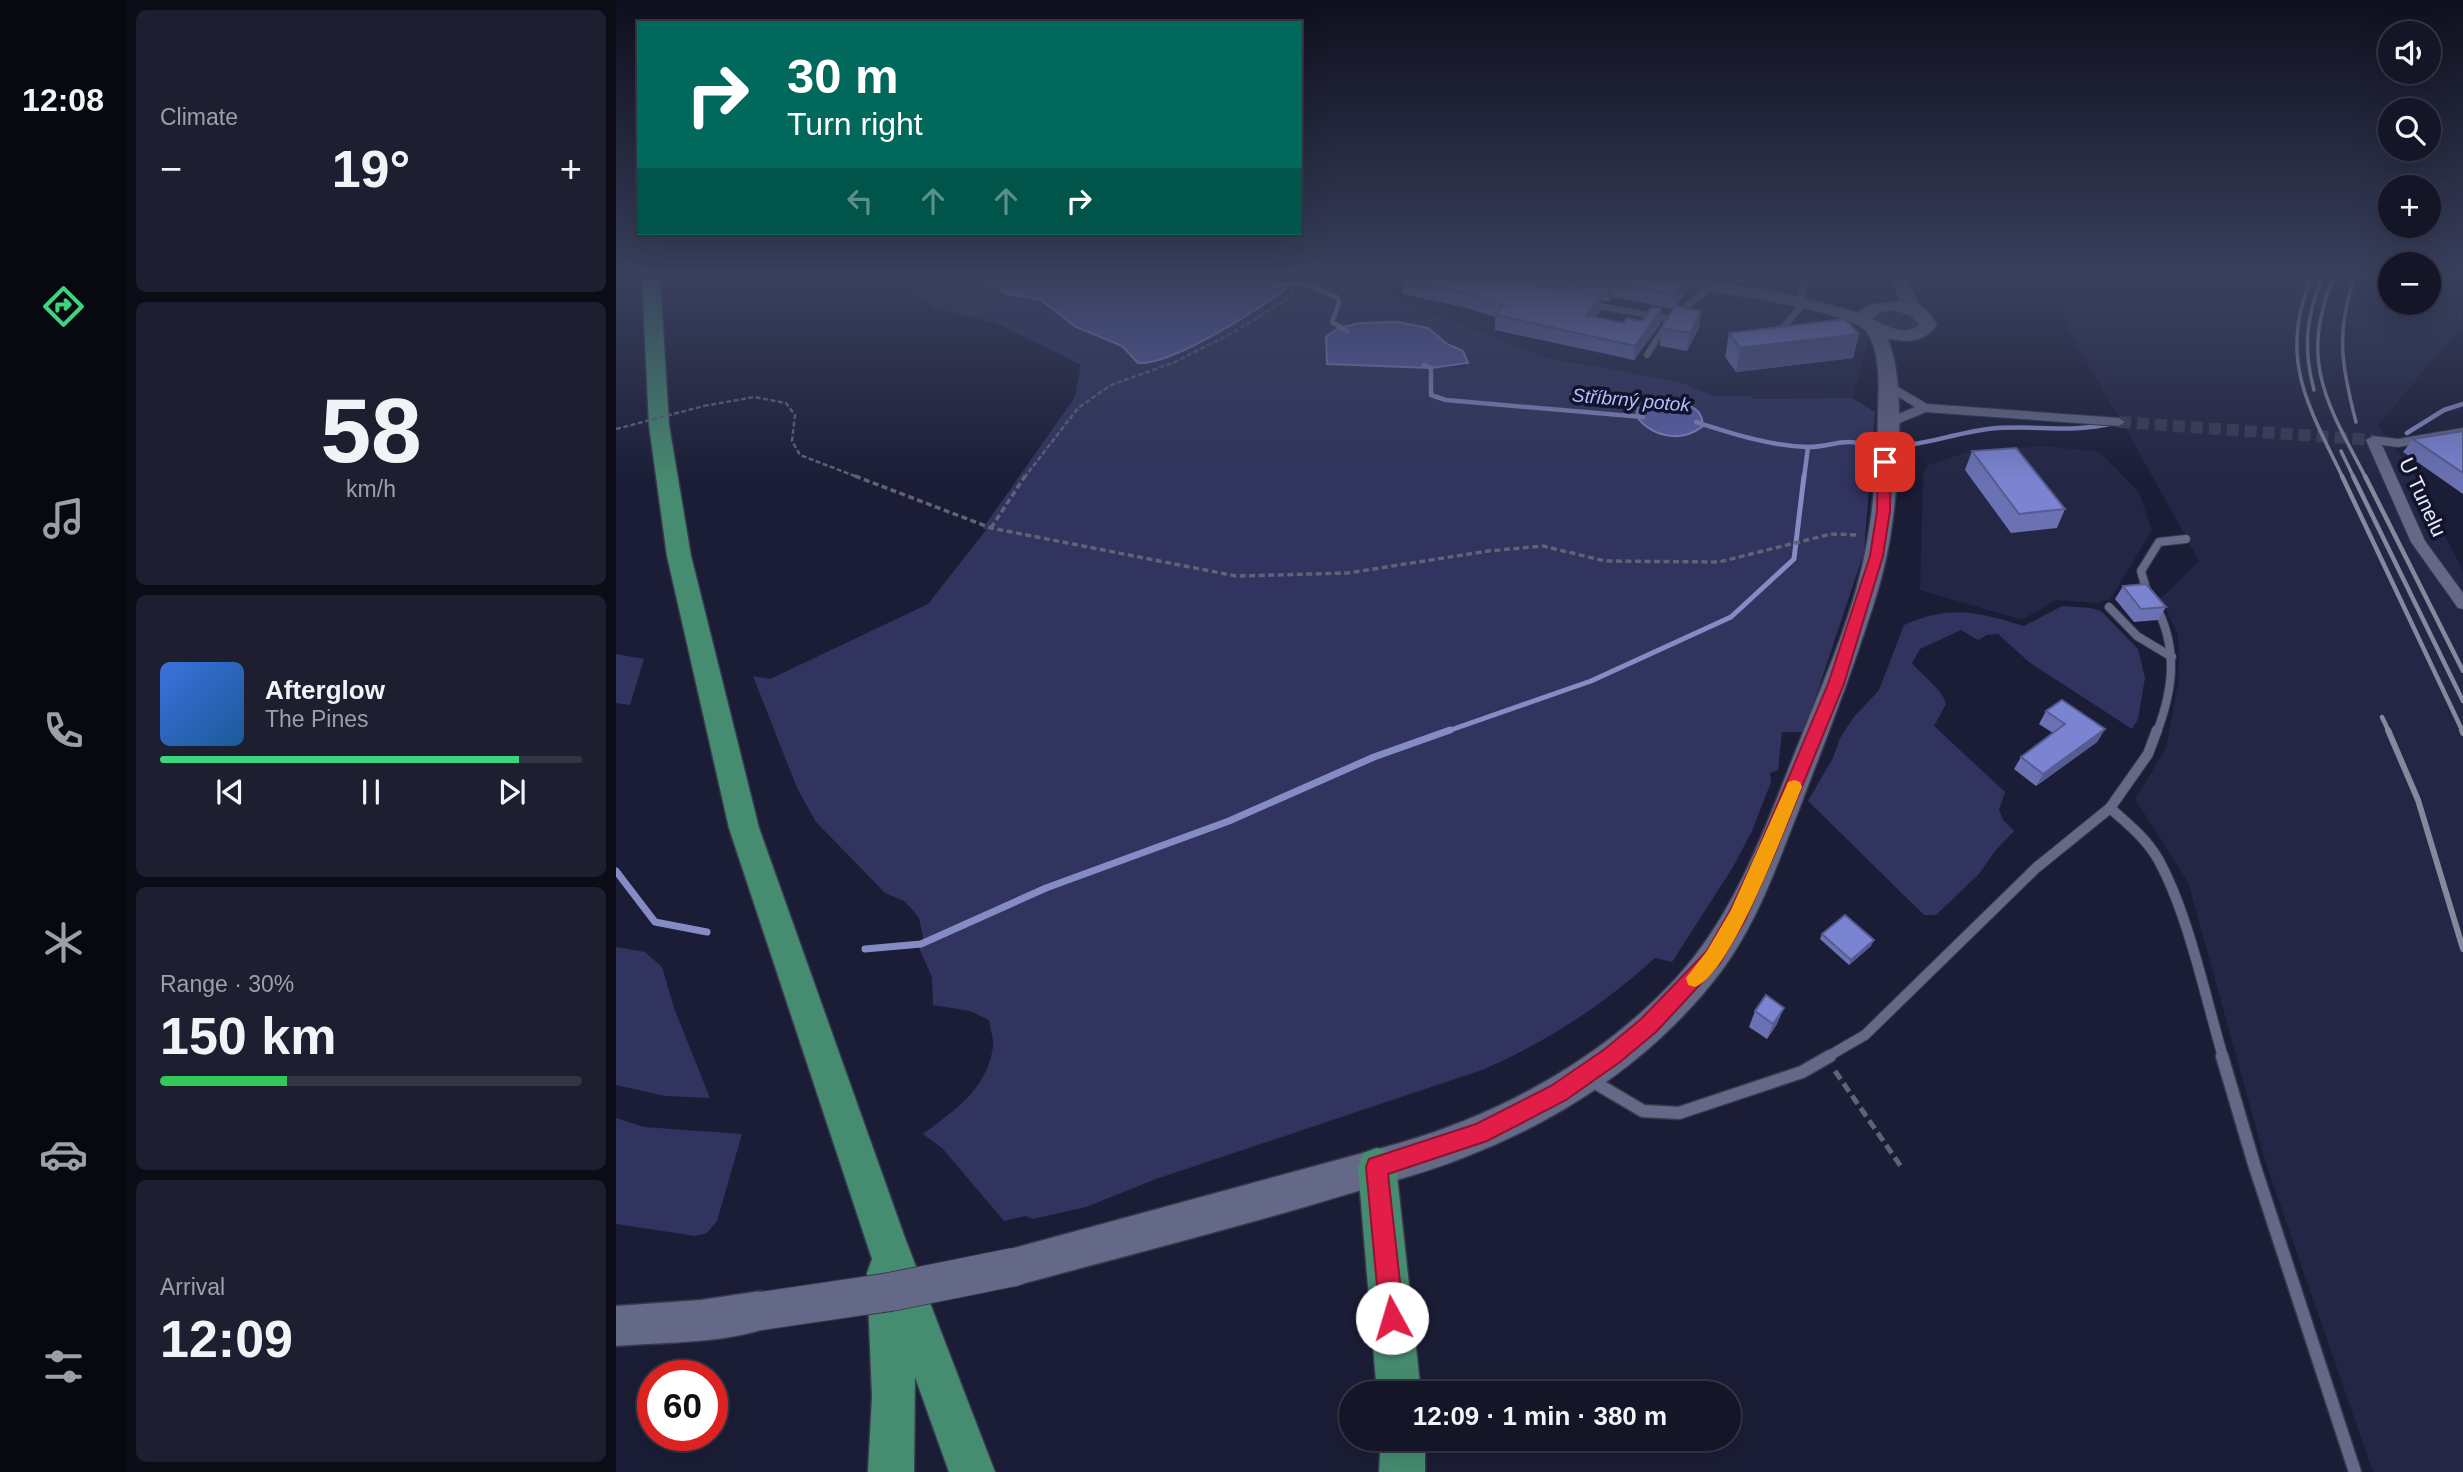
<!DOCTYPE html>
<meta charset="utf-8">
<style>
:root{--surface:#141628;--page:#1d1f30;--text:#f1f3f6;--muted:#9d9fa8;--line:#333545;--accent:#3bd77e}
body{margin:0;font-family:Helvetica,sans-serif;background:var(--page);color:var(--text);height:100vh;display:flex;flex-direction:column;font-size:26px;white-space:nowrap}
*{box-sizing:border-box;margin:0}
p{font-size:23px;color:var(--muted)}
.icon{flex:none;width:38px;height:38px;fill:none;stroke:currentColor;stroke-width:2;stroke-linecap:round;stroke-linejoin:round}
.map{position:relative;flex:1;overflow:hidden}
.drawer{display:flex;flex-direction:column;gap:10px;padding:10px;background:#0b0c16;width:490px}
.drawer>*{flex:none}
.banner{position:absolute;left:21px;top:21px;width:665px;height:214px;border-radius:0px;box-shadow:0 7px 28px #0002,0 0 0 2px var(--line);background:#00695c;color:#fff;overflow:hidden}
.buttons{position:absolute;left:1762px;top:21px;display:grid;gap:14px}
.buttons a{display:grid;place-items:center;width:63px;height:63px;border-radius:50%;background:var(--surface);box-shadow:0 7px 28px #0002,0 0 0 2px var(--line);font-size:35px}
.speed{position:absolute;left:21px;top:1360px;display:flex;gap:14px;font-size:35px;font-weight:700;text-align:center}
.speed>*{display:grid;place-content:center;width:91px;height:91px;border-radius:50%;background:var(--surface);box-shadow:0 7px 28px #0002,0 0 0 2px var(--line);line-height:1}
.speed .limit{border:10px solid #d22;background:#fff;color:#111}
.pin{position:absolute;display:grid;place-items:center;width:60px;height:60px;color:#fff;margin:-30px;border-radius:14px;box-shadow:0 4px 10px #0006}
.me{position:absolute;width:77px;margin:-38px;rotate:354deg;stroke-linejoin:round;filter:drop-shadow(0 0 5px #0008)}
.turn{display:flex;align-items:center;gap:24px;height:147px;padding:0 35px;font-size:32px}
.turn .icon{width:91px;height:91px;stroke-width:2.5}
.turn b{display:block;font-size:49px;line-height:60px}
.lanes{display:flex;align-items:center;height:66px;padding:0 35px;background:#0003;justify-content:center;gap:35px;direction:ltr}
.lanes .off{opacity:.35}
.big{font-size:52px;font-weight:700;line-height:1.1}
.drawer .tile{flex:1;display:flex;flex-direction:column;justify-content:center;gap:10px;min-width:0;padding:0 24px;border-radius:10px;background:var(--page)}
.drawer .dial{align-items:center;gap:0}
.dial b{font-size:91px;line-height:1}
.song{display:flex;align-items:center;gap:21px}
.cover{width:84px;height:84px;border-radius:10px;background:linear-gradient(135deg,hsl(220 70% 55%),hsl(210 70% 35%))}
.played{height:7px;border-radius:4px;background:linear-gradient(90deg,var(--accent) 85%,var(--line) 85%)}
.keys{display:flex;justify-content:space-around;direction:ltr}
.heat{display:flex;justify-content:space-between;align-items:center;font-size:38px;direction:ltr}
.charge{height:10px;border-radius:5px;background:linear-gradient(90deg,#34c759 30%,var(--line) 0)}
.trip{position:absolute;left:723px;top:1381px;width:402px;height:70px;border-radius:35px;background:var(--surface);box-shadow:0 7px 28px #0002,0 0 0 2px var(--line);font-weight:700;line-height:70px;text-align:center}
main{display:flex;flex:1;min-height:0}
.tab-bar{display:flex;flex-direction:column;width:126px;justify-content:space-around;align-items:center;background:#080910;color:var(--muted)}
.tab-bar .icon{width:49px;height:49px}
.tab-bar .active{color:var(--accent)}
.tab-bar b{font-size:32px;color:var(--text)}
.map>svg:first-child{display:block}
</style>
<main>
<nav class="tab-bar">
<b>12:08</b>
<svg class="icon active" aria-label="directions" viewBox="0 0 24 24"><path d="M12 3l9 9-9 9-9-9zM9 14v-3h6M13 9l2 2-2 2"/></svg>
<svg class="icon" aria-label="music" viewBox="0 0 24 24"><path d="M9 18V5l10-2v13"/><circle cx="6" cy="18" r="3"/><circle cx="16" cy="16" r="3"/></svg>
<svg class="icon" aria-label="phone" viewBox="0 0 24 24"><path d="M5 4h4l2 5-3 2q2 4 5 5l2-3 5 2v4C11 20 4 13 5 4z"/></svg>
<svg class="icon" aria-label="climate" viewBox="0 0 24 24"><path d="M12 3v18M4 7l16 10M4 17L20 7"/></svg>
<svg class="icon" aria-label="car" viewBox="0 0 24 24"><path d="M5 17H2v-5l4-1 3-4h7l3 4 3 1v5h-3M9 17h6M6 11h13"/><circle cx="7" cy="17" r="2"/><circle cx="17" cy="17" r="2"/></svg>
<svg class="icon" aria-label="filters" viewBox="0 0 24 24"><path d="M4 7h16M4 17h16"/><circle cx="9" cy="7" r="2"/><circle cx="15" cy="17" r="2"/></svg>
</nav>
<section class="drawer">
<div class="tile"><p>Climate</p>
<div class="heat"><a>−</a><b class="big">19°</b><a>+</a></div>
</div>
<div class="tile dial"><b>58</b><p>km/h</p></div>
<div class="tile">
<div class="song"><i class="cover"></i><div><b>Afterglow</b><p>The Pines</p></div></div>
<div class="played"></div>
<div class="keys"><svg class="icon" aria-label="previous" viewBox="0 0 24 24"><path d="M18 5L8 12l10 7zM5 5v14"/></svg><svg class="icon" aria-label="pause" viewBox="0 0 24 24"><path d="M8 5v14M16 5v14"/></svg><svg class="icon" aria-label="next" viewBox="0 0 24 24"><path d="M6 5l10 7-10 7zM19 5v14"/></svg></div>
</div>
<div class="tile"><p>Range · 30%</p><b class="big">150 km</b><div class="charge"></div></div>
<div class="tile"><p>Arrival</p><b class="big">12:09</b></div>
</section>
<div class="map">
<svg width="1847" height="1472" viewBox="0 0 1847 1472">
<rect width="100%" height="100%" fill="#1b1d36"/>
<g fill="#232644">
<polygon points="699,278 1263,278 1263,297 1230,304 1118,290 1107,295 1227,319 1241,325 1253,337 1236,398 1136,399 1135,396 1097,396 1061,381 931,358 771,295"/>
<polygon points="1455,278 1774,278 1774,303 1813,303 1813,278 1847,278 1845,310 1847,325 1762,425 1799,476 1847,571 1847,1472 1757,1472 1650,1164 1572,882 1519,799 1550,748 1563,678 1562,635 1545,598 1583,561 1519,445 1453,332 1446,302"/>
<polygon points="1428,446 1483,452 1523,492 1536,531 1494,599 1481,603 1440,600 1406,620 1304,590 1307,474 1312,465 1352,452"/>
</g>
<g fill="#30345e" fill-rule="evenodd">
<path d="M 278,278 L 364,278 L 392,294 L 425,300 L 460,327 L 488,336 L 506,346 L 515,357 L 531,364 L 559,354 L 650,304 L 668,286 L 648,278 L 699,278 L 771,295 L 931,358 L 1061,381 L 1098,396 L 1136,396 L 1136,399 L 1236,398 L 1259,412 L 1248,552 L 1188,732 L 1166,732 L 1162,770 L 1154,773 L 1155,782 L 1136,831 L 1117,867 L 1056,962 L 1039,958 C 987,1005 931,1042 866,1070 L 540,1179 L 470,1207 L 417,1219 L 409,1216 L 388,1221 L 326,1148 L 307,1134 C 338,1111 371,1089 377,1047 C 378,1039 374,1029 373,1020 L 354,1011 L 317,1005 L 316,977 L 303,948 L 308,942 L 303,918 L 295,908 L 288,901 L 269,893 L 200,822 L 181,788 L 137,676 L 154,679 L 312,604 L 370,530 L 367,528 L 459,397 L 465,365 L 380,323 L 319,308 ZM 812,328 L 831,344 L 847,351 L 852,363 L 849,366 L 815,368 L 711,363 L 710,337 Z"/>
<path d="M 1266,311 C 1279,309 1296,310 1302,324 C 1289,337 1274,328 1260,321 L 1259,315 Z"/>
<path d="M 1446,606 L 1475,608 L 1485,611 L 1522,649 L 1529,678 L 1522,719 L 1516,729 L 1413,662 L 1382,634 L 1371,635 L 1362,640 L 1345,630 L 1304,649 L 1296,663 C 1306,676 1326,688 1330,704 L 1318,726 L 1389,792 L 1383,810 L 1387,820 L 1398,831 L 1379,851 L 1363,874 L 1320,915 L 1308,915 L 1192,801 L 1217,758 L 1224,738 L 1237,718 L 1263,690 L 1288,625 C 1334,604 1362,612 1408,626 Z"/>
<polygon points="0,654 28,659 14,705 0,703"/>
<polygon points="0,947 29,952 46,967 58,1008 94,1098 49,1096 0,1085"/>
<polygon points="0,1118 28,1127 126,1134 101,1221 91,1233 79,1236 0,1224"/>
</g>
<g fill="#5c63ad" stroke="#858bc4" stroke-width="2">
<path d="M 365,278 L 648,278 L 668,286 L 668,291 C 639,311 555,366 522,363 L 506,346 L 460,327 L 425,300 L 392,294 Z"/>
<path d="M 782,322 L 812,328 L 831,344 L 847,351 L 852,363 L 815,368 L 711,364 L 710,337 C 727,320 759,323 782,322 Z"/>
<path d="M 1043,400 C 1060,401 1090,404 1086,427 C 1064,443 1036,437 1020,416 L 1022,408 Z"/>
</g>
<g fill="none" stroke-linecap="round" stroke-linejoin="round">
<g stroke="#858bc4" stroke-width="4.5">
<polyline points="660,285 687,284 721,297 723,303 716,322 731,331"/>
<polyline points="808,365 815,368 815,395 830,400 1027,417"/>
<path d="M 1080,422 C 1115,433 1154,446 1191,447 C 1219,447 1226,436 1255,447"/>
<polyline points="1791,433 1828,410 1847,404"/>
<path d="M 1276,447 C 1309,445 1340,433 1372,429 C 1414,424 1455,434 1497,423"/>
<polyline points="1188,478 1192,447"/>
</g>
<polyline stroke="#858bc4" stroke-width="5" points="829,732 975,681 1115,617 1178,559 1188,476"/>
<g stroke="#858bc4" stroke-width="7">
<polyline points="0,871 39,922 91,932"/>
<polyline points="249,949 305,944 430,888 613,821 758,757 834,730"/>
</g>
<polyline stroke="#393c54" stroke-width="12" stroke-dasharray="12 6" stroke-linecap="butt" points="1503,422 1757,440"/>
<g stroke="#37394e" stroke-width="8">
<g id="lane-far3">
<polyline points="973,304 1054,319"/>
<polyline points="1059,315 1094,288"/>
<polyline points="1161,334 1183,309 1189,278"/>
<polyline points="1031,355 1050,325"/>
</g>
</g>
<g stroke="#37394e" stroke-width="10">
<g id="lane-far2">
<polyline points="1531,592 1525,571 1543,542 1570,539"/>
<path d="M 1539,604 C 1562,647 1558,687 1541,732"/>
<polyline points="1493,607 1521,636 1556,657"/>
</g>
</g>
<g stroke="#37394e" stroke-width="12">
<g id="lane-far1">
<path d="M 1494,808 C 1511,823 1530,838 1542,859 C 1572,913 1589,996 1607,1057"/>
<polyline points="1211,1057 1249,1035 1420,868 1494,808 1532,754 1541,730"/>
</g>
</g>
<g stroke="#37394e" stroke-width="15">
<g id="lane">
<polyline points="1606,1056 1638,1164 1739,1472"/>
<polyline points="976,1081 1027,1111 1063,1113 1186,1072 1214,1056"/>
</g>
</g>
<g stroke="#37394e" stroke-width="2">
<g id="street">
<polygon points="1272,381 1311,404 1503,418 1509,422 1503,426 1310,412 1271,428 1265,424 1266,421 1299,407 1268,388 1266,385"/>
<polygon points="1847,428 1847,436 1782,447 1766,445 1809,541 1847,593 1847,609 1842,608 1795,542 1750,440 1757,436 1782,439"/>
</g>
</g>
<g stroke="#37394e" stroke-width="3">
<g id="secondary">
<path d="M 1034,278 C 1103,278 1177,293 1242,313 L 1252,305 L 1284,301 L 1275,278 L 1291,278 L 1301,302 L 1314,314 L 1321,325 C 1307,343 1292,343 1271,338 C 1293,382 1281,513 1269,563 C 1262,594 1251,624 1241,654 C 1223,707 1202,759 1182,812 C 1161,865 1141,923 1106,970 C 1042,1056 948,1119 849,1157 C 799,1177 746,1189 695,1205 C 596,1234 497,1259 398,1286 L 385,1280 L 379,1267 L 385,1254 L 398,1248 L 784,1143 C 889,1112 987,1058 1062,976 C 1122,910 1151,822 1184,740 C 1208,680 1236,617 1249,553 C 1258,507 1262,458 1262,411 C 1263,387 1265,353 1251,332 C 1234,309 1078,289 1042,283 ZM 1276,310 L 1294,315 L 1303,324 C 1290,338 1271,326 1257,319 L 1264,312 Z"/>
<path d="M 145,1291 L 159,1297 L 165,1311 L 159,1325 C 113,1344 49,1342 0,1346 L 0,1306 L 85,1300 Z"/>
</g>
</g>
<g stroke="#37394e" stroke-width="3">
<g id="primary">
<polygon points="26,278 44,278 53,425 75,556 143,828 289,1238 379,1472 333,1472 299,1377 298,1472 252,1472 256,1397 251,1273 256,1259 113,828 51,556 33,425"/>
<polygon points="761,1148 775,1153 780,1167 805,1393 761,1393 742,1167 747,1153"/>
<polygon points="765,1438 809,1438 809,1472 763,1472"/>
</g>
</g>
<g stroke="#606279" stroke-width="2.5" stroke-dasharray="5 2.5" stroke-linecap="butt">
<polyline points="88,406 138,397 170,403 179,415 176,441 184,455 244,478"/>
<polyline points="408,478 462,408 495,385 559,362 616,333 676,296 678,287 675,278"/>
</g>
<g stroke="#606279" stroke-width="3.5" stroke-dasharray="6 3.5" stroke-linecap="butt">
<polyline points="239,476 375,528 620,576 732,573 872,551 927,546 989,561 1103,562 1215,534 1241,535"/>
<polyline points="375,528 409,476"/>
</g>
<polyline stroke="#606279" stroke-width="5" stroke-dasharray="10 5" stroke-linecap="butt" points="1219,1071 1286,1168"/>
<use href="#lane-far3" stroke="#646987" stroke-width="6"/>
<use href="#lane-far2" stroke="#646987" stroke-width="8"/>
<use href="#lane-far1" stroke="#646987" stroke-width="10"/>
<use href="#lane" stroke="#646987" stroke-width="12"/>
<use href="#street" fill="#646987" fill-rule="evenodd"/>
<use href="#secondary" fill="#646987" fill-rule="evenodd"/>
<use href="#primary" fill="#468c70" fill-rule="evenodd"/>
<g stroke="#86899e" stroke-width="3.5">
<path d="M 1695,278 C 1662,359 1692,405 1727,478"/>
<path d="M 1717,278 C 1683,363 1711,403 1750,478"/>
<path d="M 1739,278 C 1719,332 1726,368 1740,422"/>
<path d="M 1698,390 C 1687,350 1690,316 1706,278"/>
<polyline points="1725,451 1738,478"/>
</g>
<g stroke="#86899e" stroke-width="4.5">
<polyline points="1726,476 1847,732"/>
<polyline points="1737,476 1847,701"/>
<polyline points="1749,476 1847,671"/>
<polyline points="1766,717 1773,732"/>
</g>
<g stroke="#86899e" stroke-width="6">
<polyline points="1772,730 1802,800 1847,949"/>
<polyline points="1846,730 1847,733"/>
</g>
<g stroke="#37394e" stroke-width="40" stroke-linecap="butt">
<polyline id="secondary-bridge" points="145,1311 274,1292 398,1267"/>
</g>
<polyline stroke="#606279" stroke-width="2.5" stroke-dasharray="5 2.5" stroke-linecap="butt" points="0,429 88,406"/>
<use href="#secondary-bridge" stroke="#646987" stroke-width="38"/>
</g>
<g fill="#6a72b4">
<polygon points="766,278 890,278 889,280 899,282 899,278 1072,278 1071,290 1060,306 1083,328 1071,351 1044,346 1045,328 1058,309 996,297 992,302 985,300 984,312 980,317 1007,323 1026,321 1046,308 1045,323 1018,360 879,330 879,317 851,308 787,294 786,283"/>
<polygon points="1098,278 1128,278 1128,282"/>
<polygon points="1113,333 1243,334 1237,358 1120,372 1109,357"/>
<polygon points="1847,431 1847,494 1787,452 1797,439"/>
<polygon points="1356,451 1449,509 1441,528 1395,533 1349,470"/>
<polygon points="1507,586 1550,607 1542,620 1518,622 1499,599"/>
<polygon points="1430,711 1489,729 1481,742 1420,786 1398,769 1405,757 1437,733 1423,724"/>
<polygon points="1206,934 1255,946 1233,965 1204,939"/>
<polygon points="1139,1011 1161,1024 1151,1039 1133,1027"/>
</g>
<g fill="#565c92">
<polygon points="1071,278 1072,278 1071,290 1058,309 1059,294"/>
<polygon points="996,283 996,297 992,302 993,287"/>
<polygon points="985,297 984,312 970,330 970,315"/>
<polygon points="1046,308 1045,323 1018,360 1019,346"/>
<polygon points="1085,311 1083,328 1071,351 1074,333"/>
<polygon points="1243,334 1237,358 1120,372 1124,348"/>
<polygon points="1489,729 1481,742 1420,786 1427,774"/>
<polygon points="1258,940 1255,946 1233,965 1235,960"/>
<polygon points="1168,1008 1161,1024 1151,1039 1157,1024"/>
</g>
<g fill="#7b84d1" stroke="#565c92" stroke-width="2">
<polygon points="787,278 880,278 985,297 970,315 1007,323 1011,318 1026,321 1036,307 1046,308 1019,346 879,315 888,305 850,293 785,280"/>
<polygon points="943,278 1071,278 1059,294 996,283 993,287"/>
<polygon points="1059,306 1085,311 1074,333 1045,328"/>
<polygon points="1229,319 1243,334 1124,348 1113,333"/>
<polygon points="1847,431 1847,473 1797,439"/>
<polygon points="1400,448 1449,509 1403,514 1356,451"/>
<polygon points="1530,584 1550,607 1525,609 1507,586"/>
<polygon points="1446,700 1489,729 1427,774 1405,757 1449,724 1430,711"/>
<polygon points="1229,915 1258,940 1235,960 1206,934"/>
<polygon points="1150,995 1168,1008 1157,1024 1139,1011"/>
</g>
<linearGradient id="sky" x2="0" y2="1"><stop stop-color="#0f101e"/><stop offset="0.57" stop-color="#39405d"/><stop offset="1" stop-color="#39405d" stop-opacity="0"/></linearGradient>
<rect width="1847" height="484" fill="url(#sky)"/>
<polygon fill="#e11d48" stroke="#92132f" stroke-width="2" points="1269,459 1275,462 1274,511 1267,556 1228,684 1158,855 1129,920 1104,963 1040,1032 1004,1062 950,1100 871,1141 772,1174 788,1318 784,1326 776,1330 767,1326 764,1318 750,1167 753,1159 860,1124 935,1086 989,1049 1025,1019 1091,951 1115,909 1140,855 1212,684 1254,556 1261,511 1262,462"/>
<path fill="#f59e0b" d="M 1178,780 L 1184,782 L 1186,787 C 1169,827 1116,973 1079,987 L 1072,985 L 1070,978 L 1091,951 L 1115,910 L 1170,787 L 1172,782 Z"/>
<g text-anchor="middle" dominant-baseline="central" stroke-width="7" stroke-linejoin="round" paint-order="stroke">
<g font-size="19" font-style="italic" fill="#b5befc" stroke="#12142c">
<text transform="translate(1015 400) rotate(5)">Stříbrný potok</text>
</g>
<g font-size="21" fill="#e6e9fb" stroke="#12142c">
<text transform="translate(1807 497) rotate(65)">U Tunelu</text>
</g>
</g>
</svg>
<div class="buttons">
<a><svg class="icon" aria-label="sound" viewBox="0 0 24 24"><path d="M4 9h4l5-4v14l-5-4H4zM17 9q2 3 0 6"/></svg></a>
<a><svg class="icon" aria-label="search" viewBox="0 0 24 24"><circle cx="10" cy="10" r="6"/><path d="M15 15l6 6"/></svg></a>
<a>+</a>
<a>−</a>
</div>
<div class="speed"><div class="limit">60</div></div>
<div class="pin" style="left:1269px;top:462px;background:#d93025"><svg class="icon" aria-label="arrive" viewBox="0 0 24 24"><path d="M6 21V4h12l-3 4 3 4H6"/></svg></div>
<svg class="me" style="left:776px;top:1318px" viewBox="-20 -20 40 40"><circle r="19" fill="#fff"/><path d="M0-13L10 11 0 6-10 11z" fill="#e11d48"/></svg>
<div class="trip">12:09 · 1 min · 380 m</div>
<div class="banner">
<div class="turn"><svg class="icon" aria-label="right" viewBox="0 0 24 24"><path d="M7 20v-9h11M14 6l5 5-5 5"/></svg><div><b>30 m</b>Turn right</div></div>
<div class="lanes"><svg class="icon off" aria-label="left" viewBox="0 0 24 24"><path d="M17 20v-9H6M10 6l-5 5 5 5"/></svg><svg class="icon off" aria-label="ahead" viewBox="0 0 24 24"><path d="M12 20V5M6 11l6-6 6 6"/></svg><svg class="icon off" aria-label="ahead" viewBox="0 0 24 24"><path d="M12 20V5M6 11l6-6 6 6"/></svg><svg class="icon" aria-label="right" viewBox="0 0 24 24"><path d="M7 20v-9h11M14 6l5 5-5 5"/></svg></div>
</div>
</div>
</main>
